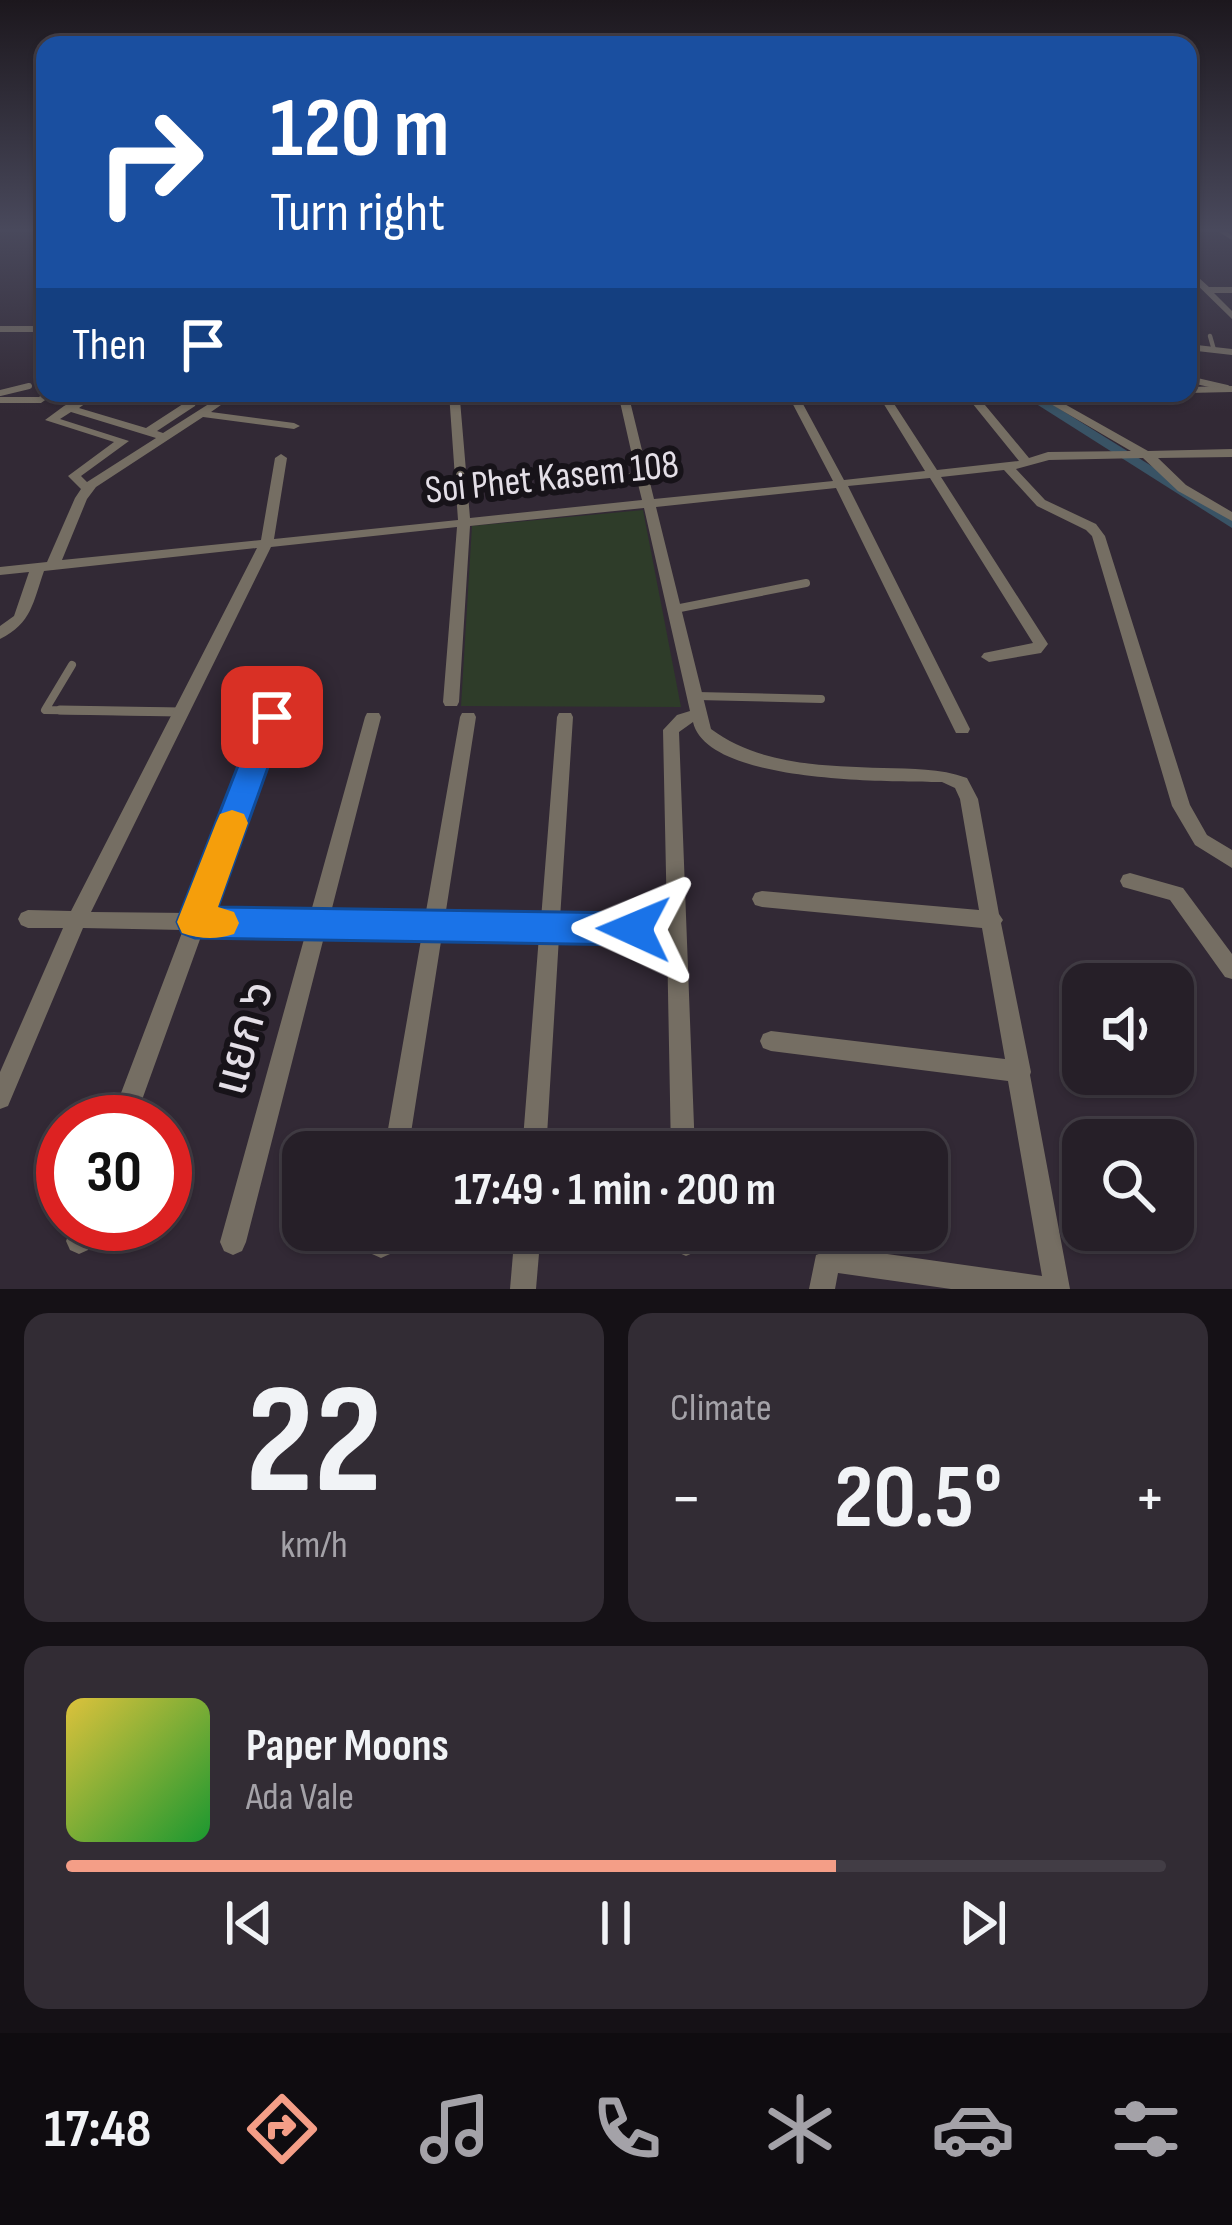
<!DOCTYPE html>
<meta charset="utf-8">
<style>
:root{--surface:#261f28;--page:#322c34;--text:#f1f3f6;--muted:#a4a2a8;--line:#423d45;--accent:#f49e87}
body{margin:0;font-family:"Sofia Sans Condensed","Noto Sans Thai",sans-serif;background:var(--page);color:var(--text);height:100vh;display:flex;flex-direction:column;font-size:45px;white-space:nowrap}
*{box-sizing:border-box;margin:0}
p{font-size:39px;color:var(--muted)}
.icon{flex:none;width:66px;height:66px;fill:none;stroke:currentColor;stroke-width:2;stroke-linecap:round;stroke-linejoin:round}
.map{position:relative;height:1289px;overflow:hidden}
.sheet{display:flex;flex-direction:column;gap:24px;padding:24px;background:#151116;flex:1}
.sheet>*{flex:none}
.hud{position:absolute;left:36px;top:36px;width:1161px;height:366px;border-radius:24px;box-shadow:0 3px 9px #0004,0 0 0 3px var(--line);background:#1a4fa0;color:#fff;overflow:hidden}
.fabs{position:absolute;left:1062px;top:963px;display:grid;gap:24px}
.fabs a{display:grid;place-items:center;width:132px;height:132px;border-radius:24px;background:var(--surface);box-shadow:0 3px 9px #0004,0 0 0 3px var(--line);font-size:60px}
.speed{position:absolute;left:36px;top:1095px;display:flex;gap:24px;font-size:60px;font-weight:700;text-align:center}
.speed>*{display:grid;place-content:center;width:156px;height:156px;border-radius:50%;background:var(--surface);box-shadow:0 3px 9px #0004,0 0 0 3px var(--line);line-height:1}
.speed .limit{border:18px solid #d22;background:#fff;color:#111}
.pin{position:absolute;display:grid;place-items:center;width:102px;height:102px;color:#fff;margin:-51px;border-radius:24px;box-shadow:0 6px 18px #0006}
.me{position:absolute;width:132px;margin:-66px;rotate:271deg;stroke-linejoin:round;filter:drop-shadow(0 0 9px #0008)}
.turn{display:flex;align-items:center;gap:42px;height:252px;padding:0 36px;font-size:54px}
.turn .icon{width:156px;height:156px;stroke-width:2.5}
.turn b{display:block;font-size:84px;line-height:102px}
.then{display:flex;align-items:center;height:114px;padding:0 36px;background:#0003;gap:24px;font-size:45px}
.big{font-size:90px;font-weight:700;line-height:1.1}
.sheet .widget{flex:1;display:flex;flex-direction:column;justify-content:center;gap:18px;min-width:0;padding:0 42px;border-radius:24px;background:var(--page)}
.sheet .dial{align-items:center;gap:0}
.dial b{font-size:156px;line-height:1}
.song{display:flex;align-items:center;gap:36px}
.cover{width:144px;height:144px;border-radius:18px;background:linear-gradient(135deg,hsl(50 70% 55%),hsl(130 70% 35%))}
.played{height:12px;border-radius:6px;background:linear-gradient(90deg,var(--accent) 70%,var(--line) 70%)}
.keys{display:flex;justify-content:space-around;direction:ltr}
.heat{display:flex;justify-content:space-between;align-items:center;font-size:66px;direction:ltr}
.sheet .tiles{flex:1;display:grid;gap:24px;grid-template-columns:1fr 1fr}
.widget:last-child{grid-column:span 2}
.trip{position:absolute;left:282px;top:1131px;width:666px;height:120px;border-radius:24px;background:var(--surface);box-shadow:0 3px 9px #0004,0 0 0 3px var(--line);font-weight:700;line-height:120px;text-align:center}
.tabs{display:flex;height:192px;justify-content:space-around;align-items:center;background:#0f0c10;color:var(--muted)}
.tabs .icon{width:84px;height:84px}
.tabs .selected{color:var(--accent)}
.tabs b{font-size:54px;color:var(--text)}
.map>svg:first-child{display:block}
</style>
<div class="map">
<svg width="1232" height="1289" viewBox="0 0 1232 1289">
<rect width="100%" height="100%" fill="#322935"/>
<polygon fill="#2e3c29" points="643,510 681,707 461,706 472,526"/>
<g fill="none" stroke-linecap="round" stroke-linejoin="round">
<polygon fill="#395365" fill-rule="evenodd" points="1019,393 1034,393 1232,516 1232,528"/>
<polyline stroke="#756e63" stroke-width="4.5" points="1210,336 1214,350"/>
<g stroke="#756e63" stroke-width="6">
<polyline points="1188,379 1227,388"/>
<polyline points="0,393 29,386"/>
<polyline points="0,400 40,400 50,393"/>
</g>
<g stroke="#756e63" stroke-width="8">
<polyline points="675,609 806,583"/>
<polyline points="72,665 45,710 179,712"/>
<polyline points="697,696 821,699"/>
</g>
<polyline stroke="#756e63" stroke-width="9" points="60,710 179,712"/>
<g fill="#756e63" fill-rule="evenodd">
<polygon points="1217,231 1226,231 1232,235 1232,240"/>
<polygon points="1188,268 1209,287 1232,287 1232,293 1214,293 1232,311 1232,319 1188,276"/>
<rect x="0" y="326" width="45" height="6"/>
<polygon points="1188,344 1232,349 1232,355 1188,350"/>
<polygon points="1232,386 1232,392 1188,393 1187,393 1188,387"/>
<path d="M 88,393 L 100,393 L 79,408 L 146,428 L 186,402 L 189,393 L 199,393 L 195,406 L 157,431 L 163,433 L 226,393 L 238,393 L 211,412 L 294,423 L 300,426 L 294,429 L 203,417 L 96,487 L 87,499 L 62,560 L 261,540 L 275,458 L 281,454 L 287,458 L 274,539 L 458,520 L 449,393 L 541,393 L 536,396 L 460,400 L 470,518 L 642,500 L 637,480 L 561,484 L 555,480 L 561,476 L 636,473 L 618,393 L 628,393 L 654,499 L 833,481 L 787,393 L 797,393 L 844,480 L 925,471 L 877,393 L 887,393 L 937,470 L 1019,461 L 964,393 L 975,393 L 1029,458 L 1048,452 L 1131,451 L 1032,393 L 1045,393 L 1148,451 L 1232,449 L 1232,457 L 1158,458 L 1186,485 L 1232,512 L 1232,521 L 1178,491 L 1143,458 L 1049,460 L 1016,469 L 1045,500 L 1096,524 L 1105,536 L 1190,805 L 1207,835 L 1232,850 L 1232,868 L 1195,845 L 1172,806 L 1092,536 L 1086,530 L 1037,506 L 1004,470 L 941,477 L 1048,644 L 1041,653 L 989,662 L 981,657 L 984,653 L 1033,643 L 930,478 L 848,486 L 970,729 L 968,733 L 956,733 L 954,729 L 836,488 L 656,507 L 711,729 C 759,765 824,766 883,768 C 913,769 939,768 967,778 L 978,799 L 999,914 L 1003,920 L 1001,923 L 1031,1072 L 1030,1075 L 1070,1289 L 951,1289 L 838,1273 L 835,1289 L 809,1289 L 816,1255 L 838,1247 L 1042,1276 L 1008,1081 L 771,1051 L 763,1048 L 760,1041 L 763,1034 L 771,1031 L 1005,1059 L 982,928 L 762,907 L 755,905 L 752,899 L 755,893 L 762,891 L 979,910 L 960,799 L 955,788 L 942,782 C 890,781 707,784 693,722 L 679,732 L 695,1152 L 671,1152 L 667,939 L 559,937 L 546,1152 L 522,1152 L 539,936 L 442,935 L 408,1152 L 384,1152 L 422,934 L 325,933 L 246,1242 L 242,1251 L 233,1255 L 224,1251 L 220,1242 L 306,932 L 203,931 L 134,1122 L 110,1122 L 183,930 L 83,928 L 8,1106 L 0,1109 L 0,1072 L 63,928 L 28,928 L 21,925 L 18,919 L 21,913 L 28,910 L 71,911 L 257,548 L 44,571 C 33,602 32,623 0,639 L 0,626 L 14,616 L 29,572 L 0,575 L 0,567 L 47,562 L 75,498 L 81,489 L 68,476 L 114,442 L 45,420 L 64,406 ZM 71,412 L 156,438 L 87,482 L 81,476 L 129,441 L 60,419 ZM 644,508 L 690,711 L 677,715 L 663,730 L 667,921 L 560,919 L 573,717 L 571,713 L 559,713 L 557,717 L 541,919 L 445,917 L 476,717 L 474,713 L 462,713 L 460,717 L 425,917 L 330,916 L 381,717 L 379,713 L 367,713 L 365,717 L 310,915 L 209,914 L 280,717 L 278,713 L 266,713 L 264,717 L 190,913 L 91,912 L 271,547 L 457,527 L 443,702 L 445,706 L 457,706 L 459,702 L 470,526 Z"/>
<path d="M 276,393 C 299,393 325,392 346,401 L 341,404 L 281,396 Z"/>
<polygon points="1059,393 1117,393 1112,396 1063,398 1059,397"/>
<polygon points="1130,873 1183,888 1232,954 1232,979 1225,977 1170,900 1123,887 1120,881 1123,875"/>
<polygon points="73,1224 97,1224 88,1250 79,1254 70,1250 66,1241"/>
<polygon points="370,1230 396,1230 390,1254 381,1258 372,1254 368,1245"/>
<polygon points="515,1230 541,1230 536,1289 510,1289"/>
<polygon points="672,1230 698,1230 699,1243 695,1252 686,1256 677,1252"/>
</g>
</g>
<linearGradient id="sky" x2="0" y2="1"><stop stop-color="#1c171d"/><stop offset="0.56" stop-color="#49495c"/><stop offset="1" stop-color="#49495c" stop-opacity="0"/></linearGradient>
<rect width="1232" height="411" fill="url(#sky)"/>
<polygon fill="#1a73e8" stroke="#114b97" stroke-width="3" points="272,707 286,717 218,907 634,913 647,918 652,929 647,940 634,945 195,938 182,933 177,922 257,717"/>
<path fill="#f59e0b" d="M 232,810 L 244,814 L 248,823 L 218,907 L 234,912 L 239,923 L 234,934 C 216,940 200,939 182,933 L 177,922 L 216,823 L 220,814 Z"/>
<g text-anchor="middle" dominant-baseline="central" stroke-width="12" stroke-linejoin="round" paint-order="stroke">
<g font-size="39" fill="#e4dfe7" stroke="#171319">
<text transform="translate(552 478) rotate(-6)">Soi Phet Kasem 108</text>
</g>
<g font-size="48" fill="#e4dfe7" stroke="#171319">
<text transform="translate(244 1038) rotate(-75)">แยก ๖</text>
</g>
</g>
</svg>
<div class="fabs">
<a><svg class="icon" aria-label="sound" viewBox="0 0 24 24"><path d="M4 9h4l5-4v14l-5-4H4zM17 9q2 3 0 6"/></svg></a>
<a><svg class="icon" aria-label="search" viewBox="0 0 24 24"><circle cx="10" cy="10" r="6"/><path d="M15 15l6 6"/></svg></a>
</div>
<div class="speed"><div class="limit">30</div></div>
<div class="pin" style="left:272px;top:717px;background:#d93025"><svg class="icon" aria-label="arrive" viewBox="0 0 24 24"><path d="M6 21V4h12l-3 4 3 4H6"/></svg></div>
<svg class="me" style="left:634px;top:929px" viewBox="-20 -20 40 40"><path d="M0-17L14 15 0 8-14 15z" fill="#1a73e8" stroke="#fff" stroke-width="4"/></svg>
<div class="trip">17:49 · 1 min · 200 m</div>
<div class="hud">
<div class="turn"><svg class="icon" aria-label="right" viewBox="0 0 24 24"><path d="M7 20v-9h11M14 6l5 5-5 5"/></svg><div><b>120 m</b>Turn right</div></div>
<div class="then">Then<svg class="icon" aria-label="arrive" viewBox="0 0 24 24"><path d="M6 21V4h12l-3 4 3 4H6"/></svg></div>
</div>
</div>
<section class="sheet">
<div class="tiles">
<div class="widget dial"><b>22</b><p>km/h</p></div>
<div class="widget"><p>Climate</p>
<div class="heat"><a>−</a><b class="big">20.5°</b><a>+</a></div>
</div>
<div class="widget">
<div class="song"><i class="cover"></i><div><b>Paper Moons</b><p>Ada Vale</p></div></div>
<div class="played"></div>
<div class="keys"><svg class="icon" aria-label="previous" viewBox="0 0 24 24"><path d="M18 5L8 12l10 7zM5 5v14"/></svg><svg class="icon" aria-label="pause" viewBox="0 0 24 24"><path d="M8 5v14M16 5v14"/></svg><svg class="icon" aria-label="next" viewBox="0 0 24 24"><path d="M6 5l10 7-10 7zM19 5v14"/></svg></div>
</div>
</div>
</section>
<nav class="tabs">
<b>17:48</b>
<svg class="icon selected" aria-label="directions" viewBox="0 0 24 24"><path d="M12 3l9 9-9 9-9-9zM9 14v-3h6M13 9l2 2-2 2"/></svg>
<svg class="icon" aria-label="music" viewBox="0 0 24 24"><path d="M9 18V5l10-2v13"/><circle cx="6" cy="18" r="3"/><circle cx="16" cy="16" r="3"/></svg>
<svg class="icon" aria-label="phone" viewBox="0 0 24 24"><path d="M5 4h4l2 5-3 2q2 4 5 5l2-3 5 2v4C11 20 4 13 5 4z"/></svg>
<svg class="icon" aria-label="climate" viewBox="0 0 24 24"><path d="M12 3v18M4 7l16 10M4 17L20 7"/></svg>
<svg class="icon" aria-label="car" viewBox="0 0 24 24"><path d="M5 17H2v-5l4-1 3-4h7l3 4 3 1v5h-3M9 17h6M6 11h13"/><circle cx="7" cy="17" r="2"/><circle cx="17" cy="17" r="2"/></svg>
<svg class="icon" aria-label="filters" viewBox="0 0 24 24"><path d="M4 7h16M4 17h16"/><circle cx="9" cy="7" r="2"/><circle cx="15" cy="17" r="2"/></svg>
</nav>
